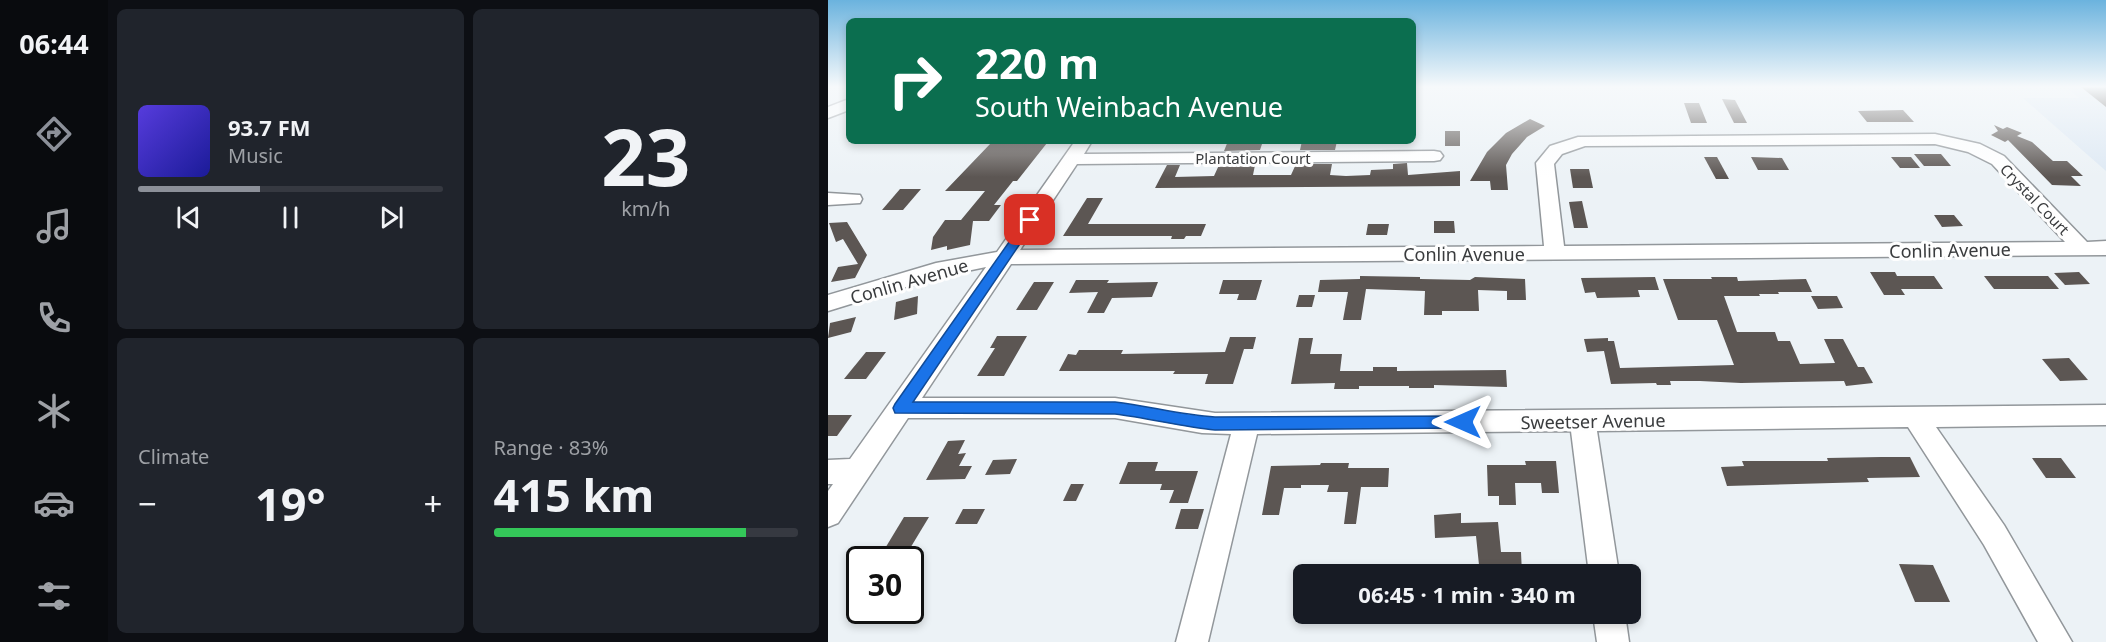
<!DOCTYPE html>
<meta charset="utf-8">
<style>
:root{--surface:#171b24;--page:#20242c;--text:#f1f3f6;--muted:#9ea1a6;--line:#363941;--accent:#8c9099}
body{margin:0;font-family:"Noto Sans",sans-serif;background:var(--page);color:var(--text);height:100vh;display:flex;flex-direction:column;font-size:22px;white-space:nowrap}
*{box-sizing:border-box;margin:0}
p{font-size:20px;color:var(--muted)}
.icon{flex:none;width:33px;height:33px;fill:none;stroke:currentColor;stroke-width:2;stroke-linecap:round;stroke-linejoin:round}
.map{position:relative;flex:1;overflow:hidden}
.sheet{display:flex;flex-direction:column;gap:9px;padding:9px;background:#0d0f14;width:720px}
.sheet>*{flex:none}
.top-card{position:absolute;left:18px;top:18px;width:570px;height:126px;border-radius:9px;box-shadow:0 3px 9px #0003;background:#0b6e4f;color:#fff;overflow:hidden}
.speed{position:absolute;left:18px;top:546px;display:flex;gap:12px;font-size:30px;font-weight:700;text-align:center}
.speed>*{display:grid;place-content:center;width:78px;height:78px;border-radius:50%;background:var(--surface);box-shadow:0 3px 9px #0003;line-height:1}
.speed .limit{border:3px solid #111;border-radius:9px;background:#fff;color:#111}
.pin{position:absolute;display:grid;place-items:center;width:51px;height:51px;color:#fff;margin:-26px;border-radius:12px;box-shadow:0 3px 9px #0006}
.me{position:absolute;width:66px;margin:-33px;rotate:270deg;stroke-linejoin:round;filter:drop-shadow(0 0 4px #0008)}
.turn{display:flex;align-items:center;gap:21px;height:126px;padding:0 30px;font-size:27px}
.turn .icon{width:78px;height:78px;stroke-width:2.5}
.turn b{display:block;font-size:42px;line-height:51px}
.big{font-size:45px;font-weight:700;line-height:1.1}
.sheet .widget{flex:1;display:flex;flex-direction:column;justify-content:center;gap:9px;min-width:0;padding:0 21px;border-radius:9px;background:var(--page)}
.sheet .dial{align-items:center;gap:0}
.dial b{font-size:78px;line-height:1}
.song{display:flex;align-items:center;gap:18px}
.cover{width:72px;height:72px;border-radius:9px;background:linear-gradient(135deg,hsl(250 70% 55%),hsl(240 70% 35%))}
.played{height:6px;border-radius:3px;background:linear-gradient(90deg,var(--accent) 40%,var(--line) 40%)}
.keys{display:flex;justify-content:space-around;direction:ltr}
.heat{display:flex;justify-content:space-between;align-items:center;font-size:33px;direction:ltr}
.charge{height:9px;border-radius:4px;background:linear-gradient(90deg,#34c759 83%,var(--line) 0)}
.sheet .tiles{flex:1;display:grid;gap:9px;grid-template-columns:repeat(2,1fr)}
.trip{position:absolute;left:465px;top:564px;width:348px;height:60px;border-radius:9px;background:var(--surface);box-shadow:0 3px 9px #0003;font-weight:700;line-height:60px;text-align:center}
main{display:flex;flex:1;min-height:0}
.dock{display:flex;flex-direction:column;width:108px;justify-content:space-around;align-items:center;background:#090b0e;color:var(--muted)}
.dock .icon{width:42px;height:42px}
.dock .active{color:var(--accent)}
.dock b{font-size:27px;color:var(--text)}
.map>svg:first-child{display:block}
</style>
<main>
<nav class="dock">
<b>06:44</b>
<svg class="icon active" aria-label="directions" viewBox="0 0 24 24"><path d="M12 3l9 9-9 9-9-9zM9 14v-3h6M13 9l2 2-2 2"/></svg>
<svg class="icon" aria-label="music" viewBox="0 0 24 24"><path d="M9 18V5l10-2v13"/><circle cx="6" cy="18" r="3"/><circle cx="16" cy="16" r="3"/></svg>
<svg class="icon" aria-label="phone" viewBox="0 0 24 24"><path d="M5 4h4l2 5-3 2q2 4 5 5l2-3 5 2v4C11 20 4 13 5 4z"/></svg>
<svg class="icon" aria-label="climate" viewBox="0 0 24 24"><path d="M12 3v18M4 7l16 10M4 17L20 7"/></svg>
<svg class="icon" aria-label="car" viewBox="0 0 24 24"><path d="M5 17H2v-5l4-1 3-4h7l3 4 3 1v5h-3M9 17h6M6 11h13"/><circle cx="7" cy="17" r="2"/><circle cx="17" cy="17" r="2"/></svg>
<svg class="icon" aria-label="filters" viewBox="0 0 24 24"><path d="M4 7h16M4 17h16"/><circle cx="9" cy="7" r="2"/><circle cx="15" cy="17" r="2"/></svg>
</nav>
<section class="sheet">
<div class="tiles">
<div class="widget">
<div class="song"><i class="cover"></i><div><b>93.7 FM</b><p>Music</p></div></div>
<div class="played"></div>
<div class="keys"><svg class="icon" aria-label="previous" viewBox="0 0 24 24"><path d="M18 5L8 12l10 7zM5 5v14"/></svg><svg class="icon" aria-label="pause" viewBox="0 0 24 24"><path d="M8 5v14M16 5v14"/></svg><svg class="icon" aria-label="next" viewBox="0 0 24 24"><path d="M6 5l10 7-10 7zM19 5v14"/></svg></div>
</div>
<div class="widget dial"><b>23</b><p>km/h</p></div>
<div class="widget"><p>Climate</p>
<div class="heat"><a>−</a><b class="big">19°</b><a>+</a></div>
</div>
<div class="widget"><p>Range · 83%</p><b class="big">415 km</b><div class="charge"></div></div>
</div>
</section>
<div class="map">
<svg width="1278" height="642" viewBox="0 0 1278 642">
<rect width="100%" height="100%" fill="#ecf2f6"/>
<polygon fill="#dee9f4" points="1238,87 1278,87 1278,171 1195,98 1251,98"/>
<g fill="#5c5653">
<polygon points="1253,87 1278,87 1278,107"/>
<polygon points="894,99 907,100 919,123 906,123"/>
<polygon points="856,103 871,103 879,123 863,123"/>
<polygon points="1075,110 1086,122 1039,122 1030,111"/>
<polygon points="702,119 717,126 699,137 684,154 678,165 680,190 663,190 662,181 642,181 659,152 678,133"/>
<polygon points="1166,125 1175,129 1179,127 1194,133 1189,136 1204,142 1225,161 1239,161 1255,176 1243,176 1253,186 1224,185 1180,140 1177,142 1163,135 1170,131"/>
<rect x="617" y="131" width="15" height="15"/>
<polygon points="400,141 435,141 432,150 396,151"/>
<polygon points="474,141 509,141 507,150 472,150"/>
<polygon points="163,143 219,143 189,181 185,181 166,205 173,205 161,221 145,221 142,245 119,250 119,246 103,250 105,237 117,220 133,220 157,191 117,191"/>
<polygon points="1086,154 1113,154 1123,166 1096,166"/>
<polygon points="876,157 889,157 901,179 888,179"/>
<polygon points="923,157 954,158 961,170 930,170"/>
<polygon points="1063,157 1083,157 1092,168 1072,168"/>
<polygon points="579,163 580,175 632,171 632,186 327,188 339,165 352,165 347,177 386,176 391,165 427,165 425,175 463,175 468,164 504,164 502,175 518,176 542,175 543,170 565,169 565,164"/>
<polygon points="742,169 761,169 765,188 745,188"/>
<polygon points="72,189 93,189 75,210 54,210"/>
<polygon points="259,198 275,198 260,224 378,224 373,236 358,236 356,239 343,239 344,236 235,236"/>
<polygon points="754,201 760,228 746,228 741,202"/>
<polygon points="1106,215 1126,215 1135,226 1114,227"/>
<polygon points="606,221 626,221 627,233 606,233"/>
<polygon points="19,222 39,255 27,278 3,282 10,267 30,264 15,239 8,242 1,223"/>
<polygon points="540,224 561,224 559,235 538,235"/>
<polygon points="1042,272 1067,272 1069,276 1106,276 1115,289 1073,289 1077,295 1056,295"/>
<polygon points="1251,272 1262,284 1237,285 1226,273"/>
<polygon points="532,276 592,277 592,279 642,280 647,277 697,279 698,300 679,300 679,291 650,290 651,311 614,311 614,315 596,315 597,291 538,289 533,320 515,320 520,292 490,292 492,280 532,279"/>
<polygon points="1156,276 1220,276 1231,289 1166,289"/>
<polygon points="827,277 831,290 810,290 812,297 769,298 767,292 757,293 753,278"/>
<polygon points="883,277 909,277 910,281 978,279 984,292 950,292 951,294 931,294 932,296 896,296 909,332 947,332 950,341 962,341 972,364 1007,363 996,339 1015,339 1030,367 1036,367 1045,383 1018,386 1016,381 913,383 872,381 842,381 843,385 829,385 828,383 783,384 776,351 759,352 756,339 780,338 780,341 786,341 792,368 906,365 889,320 850,320 835,279 884,279"/>
<polygon points="248,280 281,280 279,283 330,282 324,297 284,298 276,313 259,313 270,292 241,293"/>
<polygon points="395,280 434,280 428,300 409,300 411,294 391,294"/>
<polygon points="206,282 226,282 209,310 188,310"/>
<polygon points="471,295 487,295 484,307 468,307"/>
<polygon points="90,296 89,314 66,320 68,302"/>
<polygon points="983,296 1009,296 1015,308 990,309"/>
<polygon points="28,317 23,332 0,338 2,323"/>
<polygon points="169,336 199,336 176,376 149,376 167,348 162,348"/>
<polygon points="402,337 428,337 425,349 416,349 405,384 377,384 380,374 345,374 347,371 231,371 240,354 248,355 251,350 295,350 293,354 397,352"/>
<polygon points="471,338 485,338 482,354 514,354 512,371 545,371 545,367 569,367 569,371 678,370 679,387 606,385 606,388 581,388 581,386 531,386 531,389 506,389 507,383 463,384"/>
<polygon points="38,352 58,352 38,379 16,379"/>
<polygon points="1241,358 1260,380 1232,381 1214,359"/>
<polygon points="0,415 24,415 9,436 0,436"/>
<polygon points="137,440 130,454 138,453 131,466 144,466 137,479 98,480 120,441"/>
<polygon points="1053,457 1082,457 1092,477 1039,478 1041,482 899,486 893,467 916,466 914,461 1000,461 999,458"/>
<polygon points="1204,458 1233,458 1248,478 1218,478"/>
<polygon points="189,459 182,474 157,475 165,460"/>
<polygon points="697,461 728,461 731,493 714,493 713,483 687,483 688,505 671,505 671,496 660,496 659,465 698,465"/>
<polygon points="300,462 330,462 327,471 370,471 360,503 341,503 346,490 332,490 334,484 291,484"/>
<polygon points="493,463 521,463 520,468 561,468 560,487 533,487 528,524 516,524 520,492 499,492 501,485 473,485 473,488 456,488 451,515 434,515 443,466 492,465"/>
<polygon points="243,484 256,484 248,501 235,501"/>
<polygon points="135,509 157,509 149,524 127,524"/>
<polygon points="353,509 376,509 370,529 347,529"/>
<polygon points="633,513 633,523 670,522 673,552 693,552 694,574 663,574 663,565 651,565 648,536 607,538 606,515"/>
<polygon points="76,517 101,517 78,555 53,555"/>
<polygon points="1071,564 1105,565 1122,602 1087,602"/>
</g>
<g fill="none" stroke-linecap="round" stroke-linejoin="round">
<g stroke="#92979b" stroke-width="3">
<g id="minor">
<polygon points="21,99 21,110 0,118 0,107"/>
<path d="M 1107,134 L 1152,144 L 1176,156 L 1259,242 L 1278,241 L 1278,255 L 183,264 L 94,398 L 287,398 L 387,413 L 1278,405 L 1278,425 L 1108,427 L 1176,525 L 1244,642 L 1210,642 L 1156,545 L 1080,427 L 769,431 L 791,574 L 761,574 L 743,431 L 429,434 L 380,642 L 348,642 L 403,434 L 374,433 L 287,418 L 80,418 L 10,523 L 0,527 L 0,491 L 5,484 L 0,484 L 0,460 L 22,459 L 158,267 L 110,277 L 0,311 L 0,295 L 108,263 L 169,252 L 247,141 L 264,141 L 256,154 L 606,151 L 612,152 L 615,156 L 612,160 L 606,161 L 249,164 L 192,250 L 716,246 L 708,163 L 722,146 L 750,137 ZM 1107,144 L 1140,152 L 1164,164 L 1237,242 L 736,246 L 726,164 L 734,154 L 757,146 Z"/>
<polygon points="0,193 32,195 34,199 32,203 0,205"/>
<polygon points="765,614 797,614 801,642 769,642"/>
</g>
</g>
<use href="#minor" fill="#fff" fill-rule="evenodd"/>
</g>
<linearGradient id="sky" x2="0" y2="1"><stop stop-color="#6bb3de"/><stop offset="0.49" stop-color="#f6f9fb"/><stop offset="1" stop-color="#f6f9fb" stop-opacity="0"/></linearGradient>
<rect width="1278" height="177" fill="url(#sky)"/>
<path fill="#1a73e8" stroke="#114b97" stroke-width="1.5" d="M 202,217 L 208,220 L 85,402 L 287,402 C 321,406 353,415 387,417 L 635,416 L 640,418 L 643,422 L 640,427 L 635,428 L 387,430 C 353,427 321,418 287,414 L 67,413 L 65,408 L 67,404 L 198,218 Z"/>
<g text-anchor="middle" dominant-baseline="central" stroke-width="6" stroke-linejoin="round" paint-order="stroke">
<g font-size="15" fill="#393b3d" stroke="#fefefe">
<text x="425" y="158">Plantation Court</text>
<text transform="translate(1207 199) rotate(46)">Crystal Court</text>
</g>
<g font-size="18" fill="#393b3d" stroke="#fefefe">
<text transform="translate(1122 250) rotate(-1)">Conlin Avenue</text>
<text x="636" y="254">Conlin Avenue</text>
<text transform="translate(81 281) rotate(-16)">Conlin Avenue</text>
<text transform="translate(765 421) rotate(-1)">Sweetser Avenue</text>
</g>
</g>
</svg>
<div class="speed"><div class="limit">30</div></div>
<div class="pin" style="left:202px;top:220px;background:#d93025"><svg class="icon" aria-label="arrive" viewBox="0 0 24 24"><path d="M6 21V4h12l-3 4 3 4H6"/></svg></div>
<svg class="me" style="left:635px;top:422px" viewBox="-20 -20 40 40"><path d="M0-17L14 15 0 8-14 15z" fill="#1a73e8" stroke="#fff" stroke-width="4"/></svg>
<div class="trip">06:45 · 1 min · 340 m</div>
<div class="top-card">
<div class="turn"><svg class="icon" aria-label="right" viewBox="0 0 24 24"><path d="M7 20v-9h11M14 6l5 5-5 5"/></svg><div><b>220 m</b>South Weinbach Avenue</div></div>
</div>
</div>
</main>
